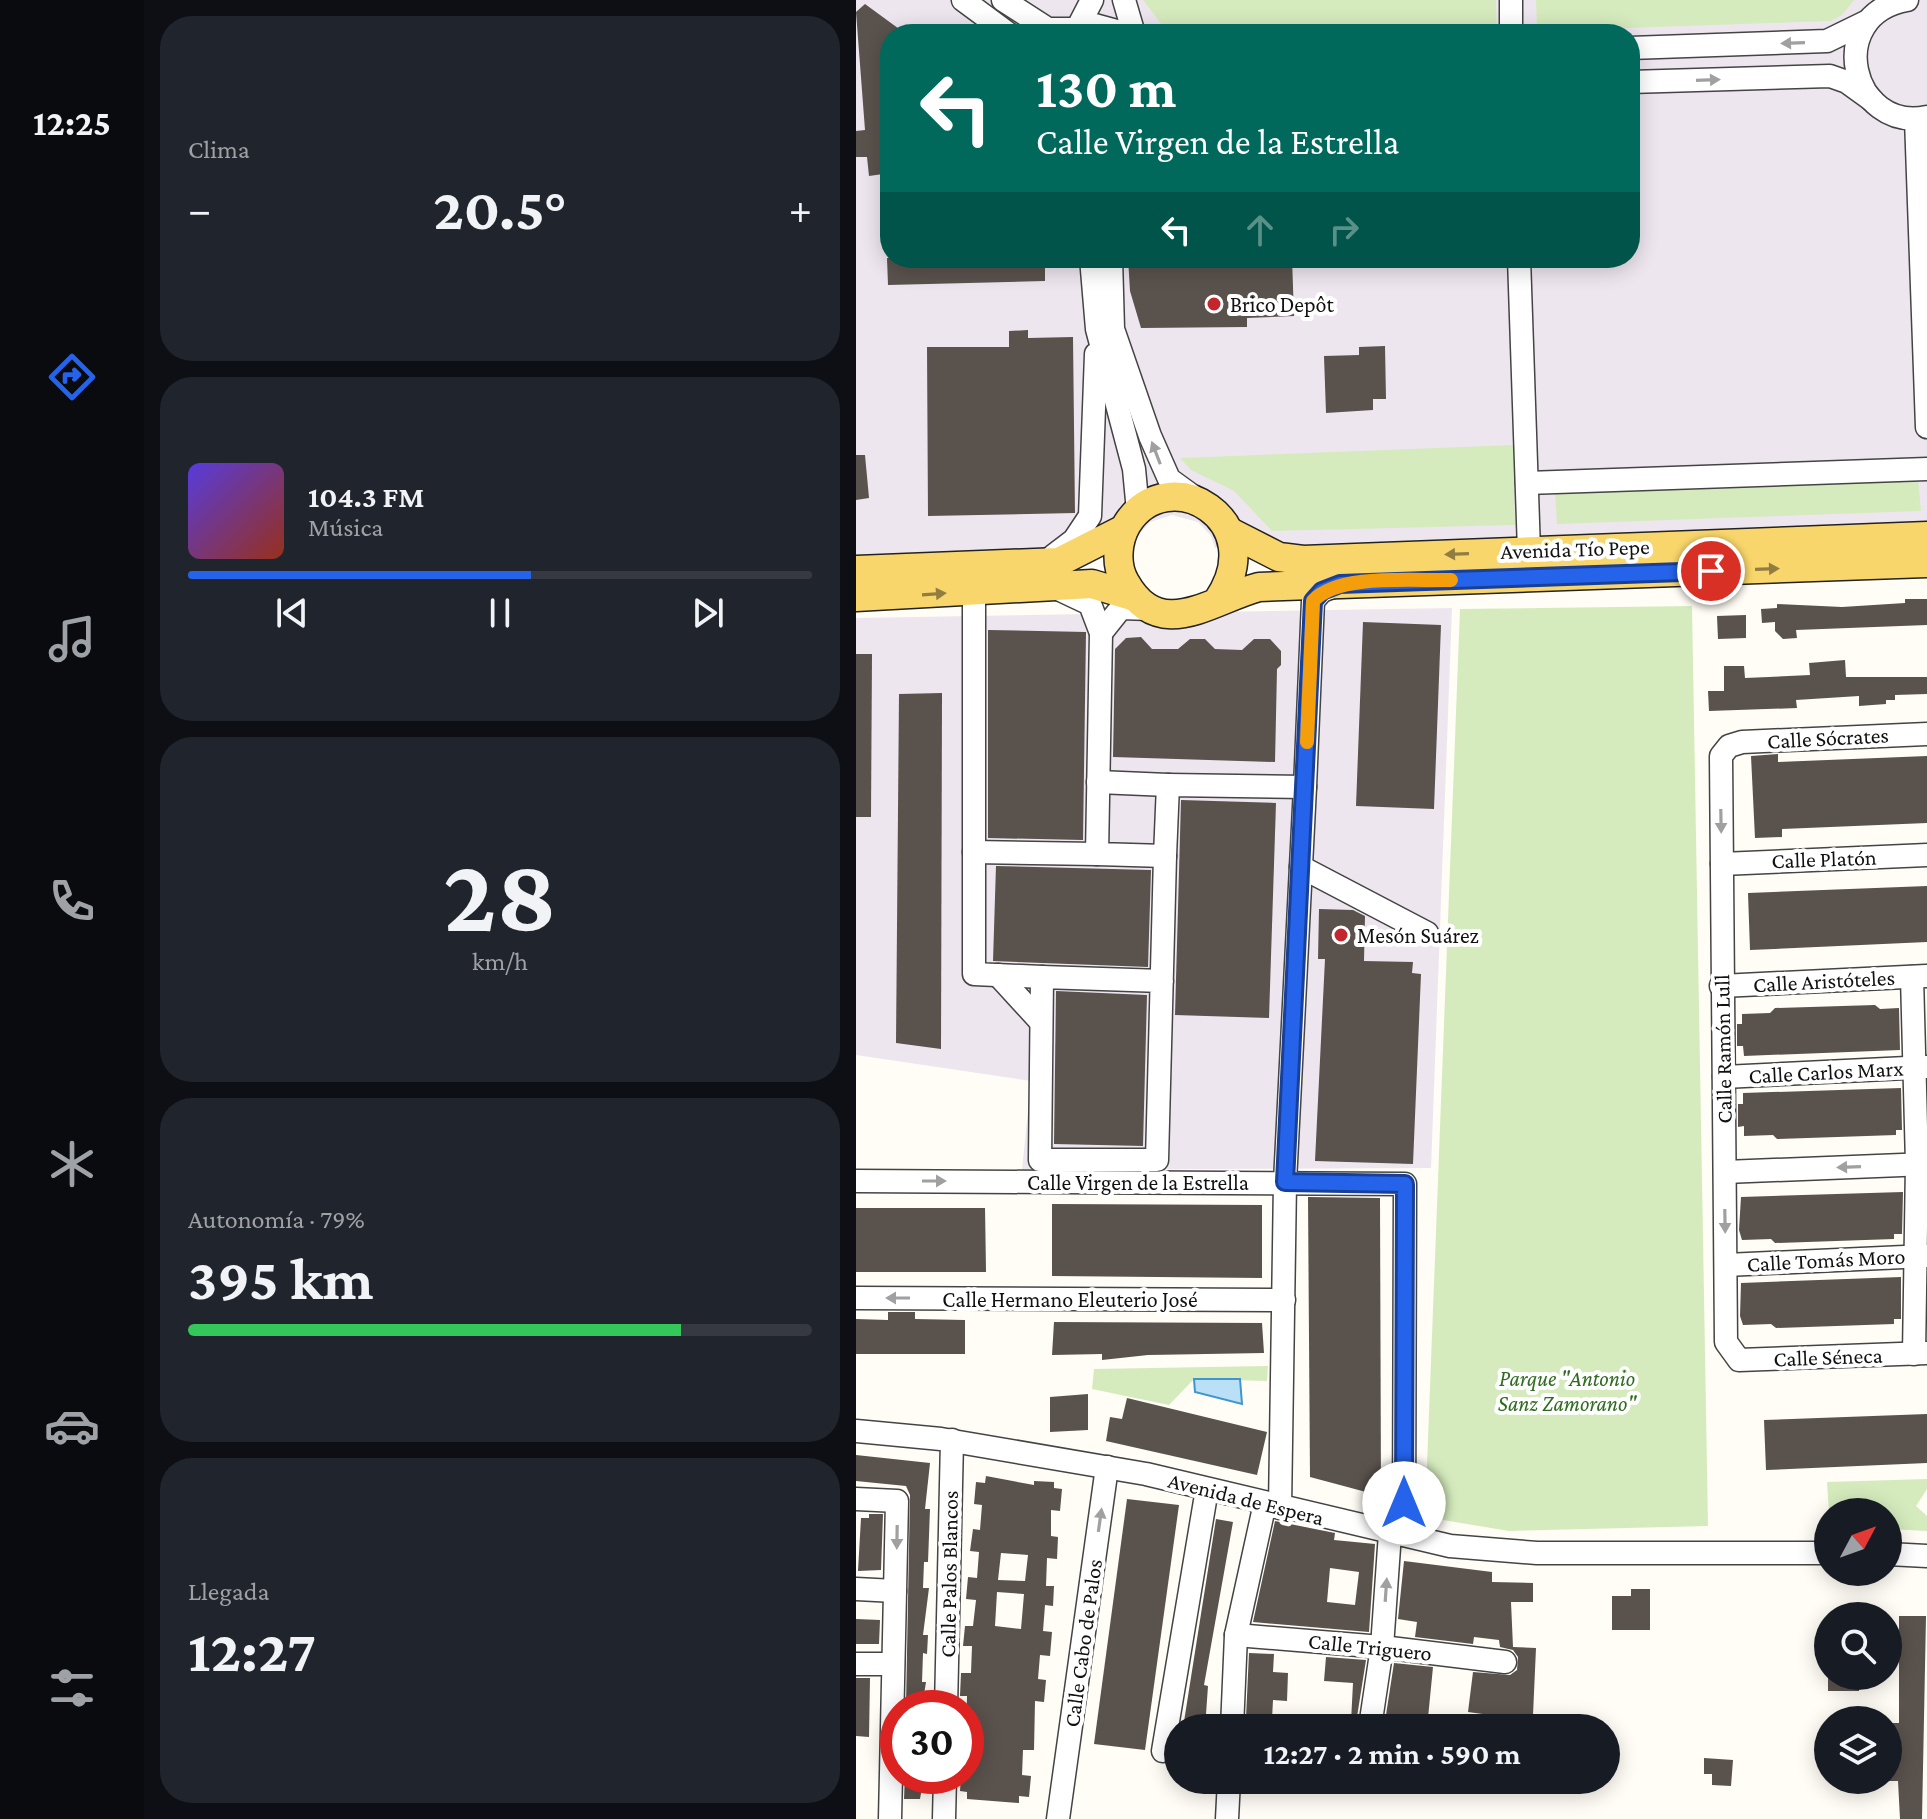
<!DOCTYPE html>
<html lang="es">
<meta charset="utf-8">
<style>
:root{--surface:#171b24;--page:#20242c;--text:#f1f3f6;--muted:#9ea1a6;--line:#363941;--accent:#2563eb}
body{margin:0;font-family:"Crimson Pro",serif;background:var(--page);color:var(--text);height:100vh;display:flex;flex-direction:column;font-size:30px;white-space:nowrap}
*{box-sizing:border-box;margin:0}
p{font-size:26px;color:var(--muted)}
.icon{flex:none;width:44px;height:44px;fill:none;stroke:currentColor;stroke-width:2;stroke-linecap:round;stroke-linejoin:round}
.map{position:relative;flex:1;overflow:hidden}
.drawer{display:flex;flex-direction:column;gap:16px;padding:16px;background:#0d0f14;width:712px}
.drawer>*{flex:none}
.top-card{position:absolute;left:24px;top:24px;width:760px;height:244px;border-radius:32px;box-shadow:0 4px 20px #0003;background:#00695c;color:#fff;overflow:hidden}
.needle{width:52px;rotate:49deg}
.tools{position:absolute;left:958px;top:1498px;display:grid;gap:16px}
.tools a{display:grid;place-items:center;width:88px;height:88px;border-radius:50%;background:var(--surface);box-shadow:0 4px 20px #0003;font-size:40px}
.speed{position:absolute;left:24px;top:1690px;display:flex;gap:16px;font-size:40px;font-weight:700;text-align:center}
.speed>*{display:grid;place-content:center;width:104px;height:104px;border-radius:50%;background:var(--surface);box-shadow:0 4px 20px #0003;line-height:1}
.speed .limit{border:12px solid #d22;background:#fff;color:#111}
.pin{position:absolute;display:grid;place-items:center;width:68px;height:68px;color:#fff;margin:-34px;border:4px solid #fff;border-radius:50%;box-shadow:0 2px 8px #0007}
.me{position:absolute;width:88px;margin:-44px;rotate:0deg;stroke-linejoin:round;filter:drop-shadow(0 0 6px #0008)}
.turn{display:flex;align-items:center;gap:28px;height:168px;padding:0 24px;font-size:36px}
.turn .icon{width:104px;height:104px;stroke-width:2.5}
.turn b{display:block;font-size:56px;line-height:68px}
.lanes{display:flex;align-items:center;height:76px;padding:0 24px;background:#0003;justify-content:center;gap:40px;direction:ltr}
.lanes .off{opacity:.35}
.big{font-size:60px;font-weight:700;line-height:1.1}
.drawer .card{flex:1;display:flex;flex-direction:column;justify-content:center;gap:12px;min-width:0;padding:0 28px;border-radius:32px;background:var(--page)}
.drawer .dial{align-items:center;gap:0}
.dial b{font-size:104px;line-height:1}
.song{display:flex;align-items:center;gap:24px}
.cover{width:96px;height:96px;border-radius:12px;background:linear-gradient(135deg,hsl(250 70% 55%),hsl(10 70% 35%))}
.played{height:8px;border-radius:4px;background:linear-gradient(90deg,var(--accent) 55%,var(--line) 55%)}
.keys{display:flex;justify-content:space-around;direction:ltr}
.heat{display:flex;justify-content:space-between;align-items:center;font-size:44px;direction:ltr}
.charge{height:12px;border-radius:6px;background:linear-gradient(90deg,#34c759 79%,var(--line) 0)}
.trip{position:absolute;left:308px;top:1714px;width:456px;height:80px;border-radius:40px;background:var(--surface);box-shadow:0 4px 20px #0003;font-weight:700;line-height:80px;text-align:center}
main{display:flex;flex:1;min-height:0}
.tab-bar{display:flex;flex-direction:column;width:144px;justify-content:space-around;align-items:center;background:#090b0e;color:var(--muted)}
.tab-bar .icon{width:56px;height:56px}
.tab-bar .on{color:var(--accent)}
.tab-bar b{font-size:36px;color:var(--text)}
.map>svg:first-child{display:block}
</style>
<main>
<nav class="tab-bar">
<b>12:25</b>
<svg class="icon on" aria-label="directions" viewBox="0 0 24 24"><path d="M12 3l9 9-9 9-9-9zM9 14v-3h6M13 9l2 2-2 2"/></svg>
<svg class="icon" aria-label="music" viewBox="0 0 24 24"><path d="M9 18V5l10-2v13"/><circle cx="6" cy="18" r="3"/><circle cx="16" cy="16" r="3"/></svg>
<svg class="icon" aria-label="phone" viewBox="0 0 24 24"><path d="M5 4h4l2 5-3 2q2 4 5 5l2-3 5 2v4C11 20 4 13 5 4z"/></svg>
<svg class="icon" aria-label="climate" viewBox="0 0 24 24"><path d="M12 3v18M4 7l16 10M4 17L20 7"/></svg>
<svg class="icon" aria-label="car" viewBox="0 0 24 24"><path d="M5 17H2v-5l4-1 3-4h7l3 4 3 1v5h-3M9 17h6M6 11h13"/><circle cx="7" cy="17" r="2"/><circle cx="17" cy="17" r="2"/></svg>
<svg class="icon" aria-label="filters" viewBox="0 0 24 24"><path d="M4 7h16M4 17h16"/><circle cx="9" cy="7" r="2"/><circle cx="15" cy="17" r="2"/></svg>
</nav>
<section class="drawer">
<div class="card"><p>Clima</p>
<div class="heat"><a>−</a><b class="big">20.5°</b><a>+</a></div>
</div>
<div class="card">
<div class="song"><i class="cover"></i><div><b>104.3 FM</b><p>Música</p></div></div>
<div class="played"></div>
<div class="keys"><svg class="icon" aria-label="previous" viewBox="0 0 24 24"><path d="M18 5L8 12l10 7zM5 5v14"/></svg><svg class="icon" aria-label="pause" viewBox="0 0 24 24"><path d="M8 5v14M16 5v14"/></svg><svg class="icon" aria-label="next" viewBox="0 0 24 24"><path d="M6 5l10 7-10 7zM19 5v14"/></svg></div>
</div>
<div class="card dial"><b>28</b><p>km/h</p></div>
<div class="card"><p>Autonomía · 79%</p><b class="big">395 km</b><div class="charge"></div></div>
<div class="card"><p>Llegada</p><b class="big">12:27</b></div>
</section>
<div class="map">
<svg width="1071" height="1819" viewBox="0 0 1071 1819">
<rect width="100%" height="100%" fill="#fffdf5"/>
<g fill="#eee6ef" fill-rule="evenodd">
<path d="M 0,0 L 1071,0 L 1071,527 L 359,548 L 355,536 L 342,522 L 316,515 L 294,522 L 282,536 L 276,555 L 0,567 ZM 34,34 L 774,34 L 774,258 L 34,258 Z"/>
<polygon points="596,608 575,1168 166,1170 175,1081 0,1055 0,618"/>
</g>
<g fill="#d5ebbd">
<polygon points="287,0 640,0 641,33 313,34"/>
<polygon points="680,0 998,0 986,15 975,21 681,31"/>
<polygon points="657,445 659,525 416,531 378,491 335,470 324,458"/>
<polygon points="1062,478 1065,511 701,524 699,491"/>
<polygon points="836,606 852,1526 653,1531 569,1517 604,609"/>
<polygon points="412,1366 411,1381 338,1379 313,1405 236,1389 238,1369"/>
<polygon points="1071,1479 1071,1489 1060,1506 1071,1516 1071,1531 1032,1529 1032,1512 973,1512 971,1482"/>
</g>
<polygon fill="#b9e0f7" stroke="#3f96cf" stroke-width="2" points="338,1379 384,1379 386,1404 339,1392"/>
<g fill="#5a524d" fill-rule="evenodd">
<polygon points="9,4 50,34 34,34 34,173 13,176 11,157 0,157 0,131 9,130 0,12"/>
<polygon points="31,258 189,258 189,281 32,285"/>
<polygon points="272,258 436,258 438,316 391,318 391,327 285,328 274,291"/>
<polygon points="172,330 172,338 217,337 219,513 72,516 71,347 153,347 153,331"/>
<polygon points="529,346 530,399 517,399 517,410 470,413 468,356 503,355 503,347"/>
<polygon points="0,455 9,455 13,498 0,500"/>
<polygon points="1049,599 1071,599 1071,625 940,630 941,638 927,639 919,631 919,622 906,623 905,609 921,608 921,604 986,607 1049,603"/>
<polygon points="890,615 890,638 862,639 861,616"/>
<polygon points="507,622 585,625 578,809 500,806"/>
<polygon points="132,630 230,632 227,840 132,838"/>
<polygon points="285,637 296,649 322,649 334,639 349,639 359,649 386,650 398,639 414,639 425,651 425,665 421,669 419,762 257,757 259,649 270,638"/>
<polygon points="0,654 16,654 15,817 0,817"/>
<polygon points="989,660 990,677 1071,677 1071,694 1039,695 1039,700 1030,700 1030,704 1003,706 1003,696 940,700 941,708 853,711 852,691 868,691 868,666 888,666 889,678 954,675 953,663"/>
<polygon points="86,693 85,1049 40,1043 43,694"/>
<polygon points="922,754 922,762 1071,756 1071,823 926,829 926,837 899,838 895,756"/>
<polygon points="325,800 420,803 413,1018 319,1015"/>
<polygon points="140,866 295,870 292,967 137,961"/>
<polygon points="1071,886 1071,942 894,950 892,893"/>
<polygon points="463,909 497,910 509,916 508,961 557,962 556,973 565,974 557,1164 459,1161 469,959 462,959"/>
<polygon points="200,991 291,995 287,1146 198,1144"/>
<polygon points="1019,1005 1024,1009 1043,1008 1044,1050 888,1056 887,1046 881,1046 881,1024 886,1024 886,1014 914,1013 919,1008"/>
<polygon points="1045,1088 1046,1130 1040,1130 1040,1135 921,1139 917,1135 888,1136 888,1126 882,1127 882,1104 887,1104 887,1093"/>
<polygon points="1047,1192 1046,1234 1038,1234 1038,1239 919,1243 915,1239 886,1240 883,1230 885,1197"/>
<polygon points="452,1197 524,1198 525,1496 454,1477"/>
<polygon points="196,1204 406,1205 406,1278 196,1276"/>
<polygon points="0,1208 129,1208 130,1272 0,1272"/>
<polygon points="1045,1277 1045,1319 1038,1319 1038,1324 920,1328 915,1324 887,1325 884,1316 885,1283"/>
<polygon points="32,1312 59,1312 59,1319 109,1320 109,1354 0,1354 0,1319 32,1320"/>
<polygon points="198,1322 406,1323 408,1353 292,1355 246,1360 246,1354 196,1355"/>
<polygon points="232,1394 232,1430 194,1432 194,1397"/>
<polygon points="271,1398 411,1432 401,1475 250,1441 254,1417 266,1419"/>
<polygon points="1071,1414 1071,1463 910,1470 908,1420"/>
<polygon points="0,1455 74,1463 69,1509 74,1509 72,1562 68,1562 67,1588 73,1588 67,1635 72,1635 71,1654 67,1653 66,1682 70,1682 66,1707 50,1706 54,1495 50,1486 0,1481"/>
<path d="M 130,1476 L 178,1485 L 178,1481 L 198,1482 L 198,1488 L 206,1489 L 204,1511 L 195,1510 L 195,1536 L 202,1537 L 201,1559 L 191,1558 L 190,1586 L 198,1586 L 197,1606 L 189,1605 L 187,1631 L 196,1632 L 194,1656 L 184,1655 L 182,1679 L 190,1680 L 188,1702 L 179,1701 L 178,1750 L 167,1750 L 166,1775 L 175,1776 L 173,1797 L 163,1796 L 163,1803 L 111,1799 L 111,1792 L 104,1791 L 105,1776 L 114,1771 L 116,1743 L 110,1743 L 111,1696 L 104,1696 L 105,1673 L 115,1673 L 116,1646 L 107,1646 L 109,1626 L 117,1626 L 120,1600 L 110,1599 L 112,1577 L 121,1578 L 123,1552 L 114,1551 L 117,1529 L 124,1530 L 126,1505 L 118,1504 L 120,1482 L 129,1483 ZM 145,1553 L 172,1555 L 169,1581 L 142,1580 ZM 141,1592 L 168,1594 L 165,1629 L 139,1626 Z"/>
<polygon points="271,1499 323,1505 289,1750 238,1744"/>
<polygon points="13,1514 27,1514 25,1570 2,1571 5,1518 13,1518"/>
<polygon points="360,1519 377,1522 348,1685 352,1686 349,1728 327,1728"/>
<path d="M 419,1521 L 479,1533 L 478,1540 L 519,1544 L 513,1632 L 397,1622 ZM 474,1568 L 503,1572 L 499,1605 L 471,1602 Z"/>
<polygon points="548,1561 636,1572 636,1582 677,1583 677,1602 655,1602 657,1647 680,1648 677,1715 656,1722 656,1718 612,1712 617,1672 654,1675 661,1670 662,1657 657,1650 644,1647 643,1640 618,1637 617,1644 559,1637 561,1622 542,1619"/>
<polygon points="775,1589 794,1589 794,1630 756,1630 756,1596 775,1596"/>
<polygon points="1043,1616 1070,1616 1066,1819 1044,1819 1042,1781 1033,1781 1034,1723 1043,1723"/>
<polygon points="0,1619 24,1620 23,1644 0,1644"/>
<polygon points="393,1653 418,1654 417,1672 432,1673 431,1701 417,1700 416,1719 390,1718"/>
<polygon points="470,1657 510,1660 500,1723 495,1722 497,1683 468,1681"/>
<polygon points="538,1663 577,1667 571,1728 528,1728"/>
<rect x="972" y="1676" width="31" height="15"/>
<polygon points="0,1678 14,1678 13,1737 0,1736"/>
<polygon points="848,1758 877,1760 875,1786 856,1785 856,1774 848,1774"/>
<polygon points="49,1776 68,1776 64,1799 48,1799"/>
</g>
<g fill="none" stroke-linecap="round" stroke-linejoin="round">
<g stroke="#444" stroke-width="25">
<g id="minor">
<polyline points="107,0 153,34"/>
<polyline points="147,0 192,29 217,29"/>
<polyline points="268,0 278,34"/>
<polyline points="655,0 655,34"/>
<path d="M 1051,0 C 967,15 995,133 1071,117"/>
<polyline points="222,27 236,0"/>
<polyline points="210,34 239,25 272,34"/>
<polyline points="774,48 971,41 1010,22"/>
<polyline points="774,82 974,76 991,82 1016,100"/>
<polyline points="1060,119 1071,427"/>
<polyline points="235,258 241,329 278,469 282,511"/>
<polyline points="255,258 257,329 294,436 313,479 342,500"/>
<polyline points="663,258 673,551"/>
<polyline points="671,483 1071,469"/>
<polyline points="197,556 218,540 234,516 240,354"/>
<polyline points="198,587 234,604 245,633 241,854 309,856 312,785 449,787 457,601 466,591 482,585"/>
<polyline points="118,591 118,974 186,977"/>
<polyline points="245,633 265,608 294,609"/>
<polyline points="1071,734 886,742 873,746 865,756 870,1342 883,1360 1071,1353"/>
<polyline points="242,782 312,785"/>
<polyline points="118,852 241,854"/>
<polyline points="866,864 1071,855"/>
<polyline points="445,867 571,933"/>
<polyline points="142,975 185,1022"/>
<polyline points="1056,977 1061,1164 1058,1354"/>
<polyline points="306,981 186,977 184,1160 301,1160 309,856"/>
<polyline points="865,986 1070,976"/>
<polyline points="868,1077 1071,1067"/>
<polyline points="869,1172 1071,1164"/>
<polyline points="0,1181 549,1184 548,1535"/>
<polyline points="870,1265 1070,1256"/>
<polyline points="0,1298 428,1300"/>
<polyline points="0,1431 85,1439 290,1474 594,1546 681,1553 972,1553"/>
<polyline points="0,1499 41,1501 34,1819"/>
<polyline points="424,1508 429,1182 449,787"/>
<polyline points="1032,1554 1071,1556"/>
<polyline points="0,1589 39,1591"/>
<polyline points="380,1635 526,1647 649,1662"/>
<polyline points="0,1664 37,1664"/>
<polyline points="90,1708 96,1440"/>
<polyline points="514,1727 526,1647 534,1533"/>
<polyline points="376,1728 380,1635 409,1503"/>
<polyline points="307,1751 351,1489"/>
<polyline points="88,1819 89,1776"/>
<polyline points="202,1819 251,1467"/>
<polyline points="371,1819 373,1780"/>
</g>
</g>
<g stroke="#222" stroke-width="31">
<g id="major">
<polyline points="374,532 423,557 447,560 1071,536"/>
<polyline points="0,570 203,562 268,529"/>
<polyline points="0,597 236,584 276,596"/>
<path d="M 361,602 C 418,520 312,459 271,524 C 261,541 259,565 269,582 C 304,644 354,600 403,587 L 1071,563"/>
</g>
</g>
<use href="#minor" stroke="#fff" stroke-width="22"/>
<use href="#major" stroke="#f9d66b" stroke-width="28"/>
</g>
<defs><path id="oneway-solid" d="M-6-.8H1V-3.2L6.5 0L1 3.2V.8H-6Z" transform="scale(2)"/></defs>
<g fill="#a0a0a0">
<use href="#oneway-solid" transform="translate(937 43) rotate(178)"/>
<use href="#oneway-solid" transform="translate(852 80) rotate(-2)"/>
<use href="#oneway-solid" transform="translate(300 453) rotate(-111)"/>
<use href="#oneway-solid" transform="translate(865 821) rotate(89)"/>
<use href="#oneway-solid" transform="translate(993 1167) rotate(178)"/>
<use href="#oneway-solid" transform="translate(78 1181)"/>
<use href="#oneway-solid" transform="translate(869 1221) rotate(89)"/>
<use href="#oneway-solid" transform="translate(42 1298) rotate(-180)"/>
<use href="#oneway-solid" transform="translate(244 1520) rotate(-82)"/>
<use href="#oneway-solid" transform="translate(41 1537) rotate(91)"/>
<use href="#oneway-solid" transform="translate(530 1590) rotate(-86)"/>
</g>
<g fill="#917d42">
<use href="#oneway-solid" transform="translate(601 554) rotate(178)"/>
<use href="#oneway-solid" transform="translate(911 569) rotate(-2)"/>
<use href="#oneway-solid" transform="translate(78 594) rotate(-4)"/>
</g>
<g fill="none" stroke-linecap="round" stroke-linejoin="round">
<g stroke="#184099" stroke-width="20">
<polyline id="route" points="548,1503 549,1184 429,1182 457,601 466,591 484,584 855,571"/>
</g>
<use href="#route" stroke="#2563eb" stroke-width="14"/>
<path stroke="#f59e0b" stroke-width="14" d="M 451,742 L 457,601 C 482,573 559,581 595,580"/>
</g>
<g fill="#c4262e" stroke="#fff" stroke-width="3">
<circle cx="358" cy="304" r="8"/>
<circle cx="485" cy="935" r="8"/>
</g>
<g text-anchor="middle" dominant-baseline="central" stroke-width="8" stroke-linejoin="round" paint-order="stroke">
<g font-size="22" fill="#111" stroke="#fff" text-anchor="start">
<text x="374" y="304">Brico Depôt</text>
<text x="501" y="935">Mesón Suárez</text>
</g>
<g font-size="22" fill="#111" stroke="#fff">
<text transform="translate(719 549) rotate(-2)">Avenida Tío Pepe</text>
<text transform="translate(972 738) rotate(-3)">Calle Sócrates</text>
<text transform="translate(968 859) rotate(-2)">Calle Platón</text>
<text transform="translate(968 981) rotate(-3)">Calle Aristóteles</text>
<text transform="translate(867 1049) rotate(-91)">Calle Ramón Lull</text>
<text transform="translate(970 1072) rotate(-3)">Calle Carlos Marx</text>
<text x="282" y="1182">Calle Virgen de la Estrella</text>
<text transform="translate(970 1260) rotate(-3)">Calle Tomás Moro</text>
<text x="214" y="1299">Calle Hermano Eleuterio José</text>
<text transform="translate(972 1357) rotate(-2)">Calle Séneca</text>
<text transform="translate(390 1499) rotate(14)">Avenida de Espera</text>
<text transform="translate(93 1574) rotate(-89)">Calle Palos Blancos</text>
<text transform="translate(227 1643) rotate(-82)">Calle Cabo de Palos</text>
<text transform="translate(514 1647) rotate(6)">Calle Triguero</text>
</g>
<g font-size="22" font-style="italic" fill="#2f6b1f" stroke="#fff">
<text x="711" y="1378">Parque "Antonio<tspan x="711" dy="25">Sanz Zamorano"</tspan></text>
</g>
</g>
</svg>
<div class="tools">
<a><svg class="needle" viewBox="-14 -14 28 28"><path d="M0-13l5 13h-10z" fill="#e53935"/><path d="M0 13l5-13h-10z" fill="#9ea1a6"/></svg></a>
<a><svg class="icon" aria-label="search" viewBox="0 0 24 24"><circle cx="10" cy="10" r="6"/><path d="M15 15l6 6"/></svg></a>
<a><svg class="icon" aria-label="layers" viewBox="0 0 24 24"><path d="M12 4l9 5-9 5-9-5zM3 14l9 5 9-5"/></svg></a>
</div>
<div class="speed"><div class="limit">30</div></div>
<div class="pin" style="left:855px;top:571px;background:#d93025"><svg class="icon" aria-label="arrive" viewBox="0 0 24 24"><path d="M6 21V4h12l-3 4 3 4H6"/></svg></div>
<svg class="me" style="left:548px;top:1503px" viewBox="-20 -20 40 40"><circle r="19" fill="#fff"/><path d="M0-13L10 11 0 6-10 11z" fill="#2563eb"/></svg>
<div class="trip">12:27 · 2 min · 590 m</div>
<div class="top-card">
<div class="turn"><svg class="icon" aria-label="left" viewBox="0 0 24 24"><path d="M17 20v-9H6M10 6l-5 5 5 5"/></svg><div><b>130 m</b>Calle Virgen de la Estrella</div></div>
<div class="lanes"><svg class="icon" aria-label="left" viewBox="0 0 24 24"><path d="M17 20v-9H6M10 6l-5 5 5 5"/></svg><svg class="icon off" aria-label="ahead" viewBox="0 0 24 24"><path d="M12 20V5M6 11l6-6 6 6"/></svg><svg class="icon off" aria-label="right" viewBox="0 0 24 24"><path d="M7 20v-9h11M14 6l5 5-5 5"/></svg></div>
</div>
</div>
</main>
